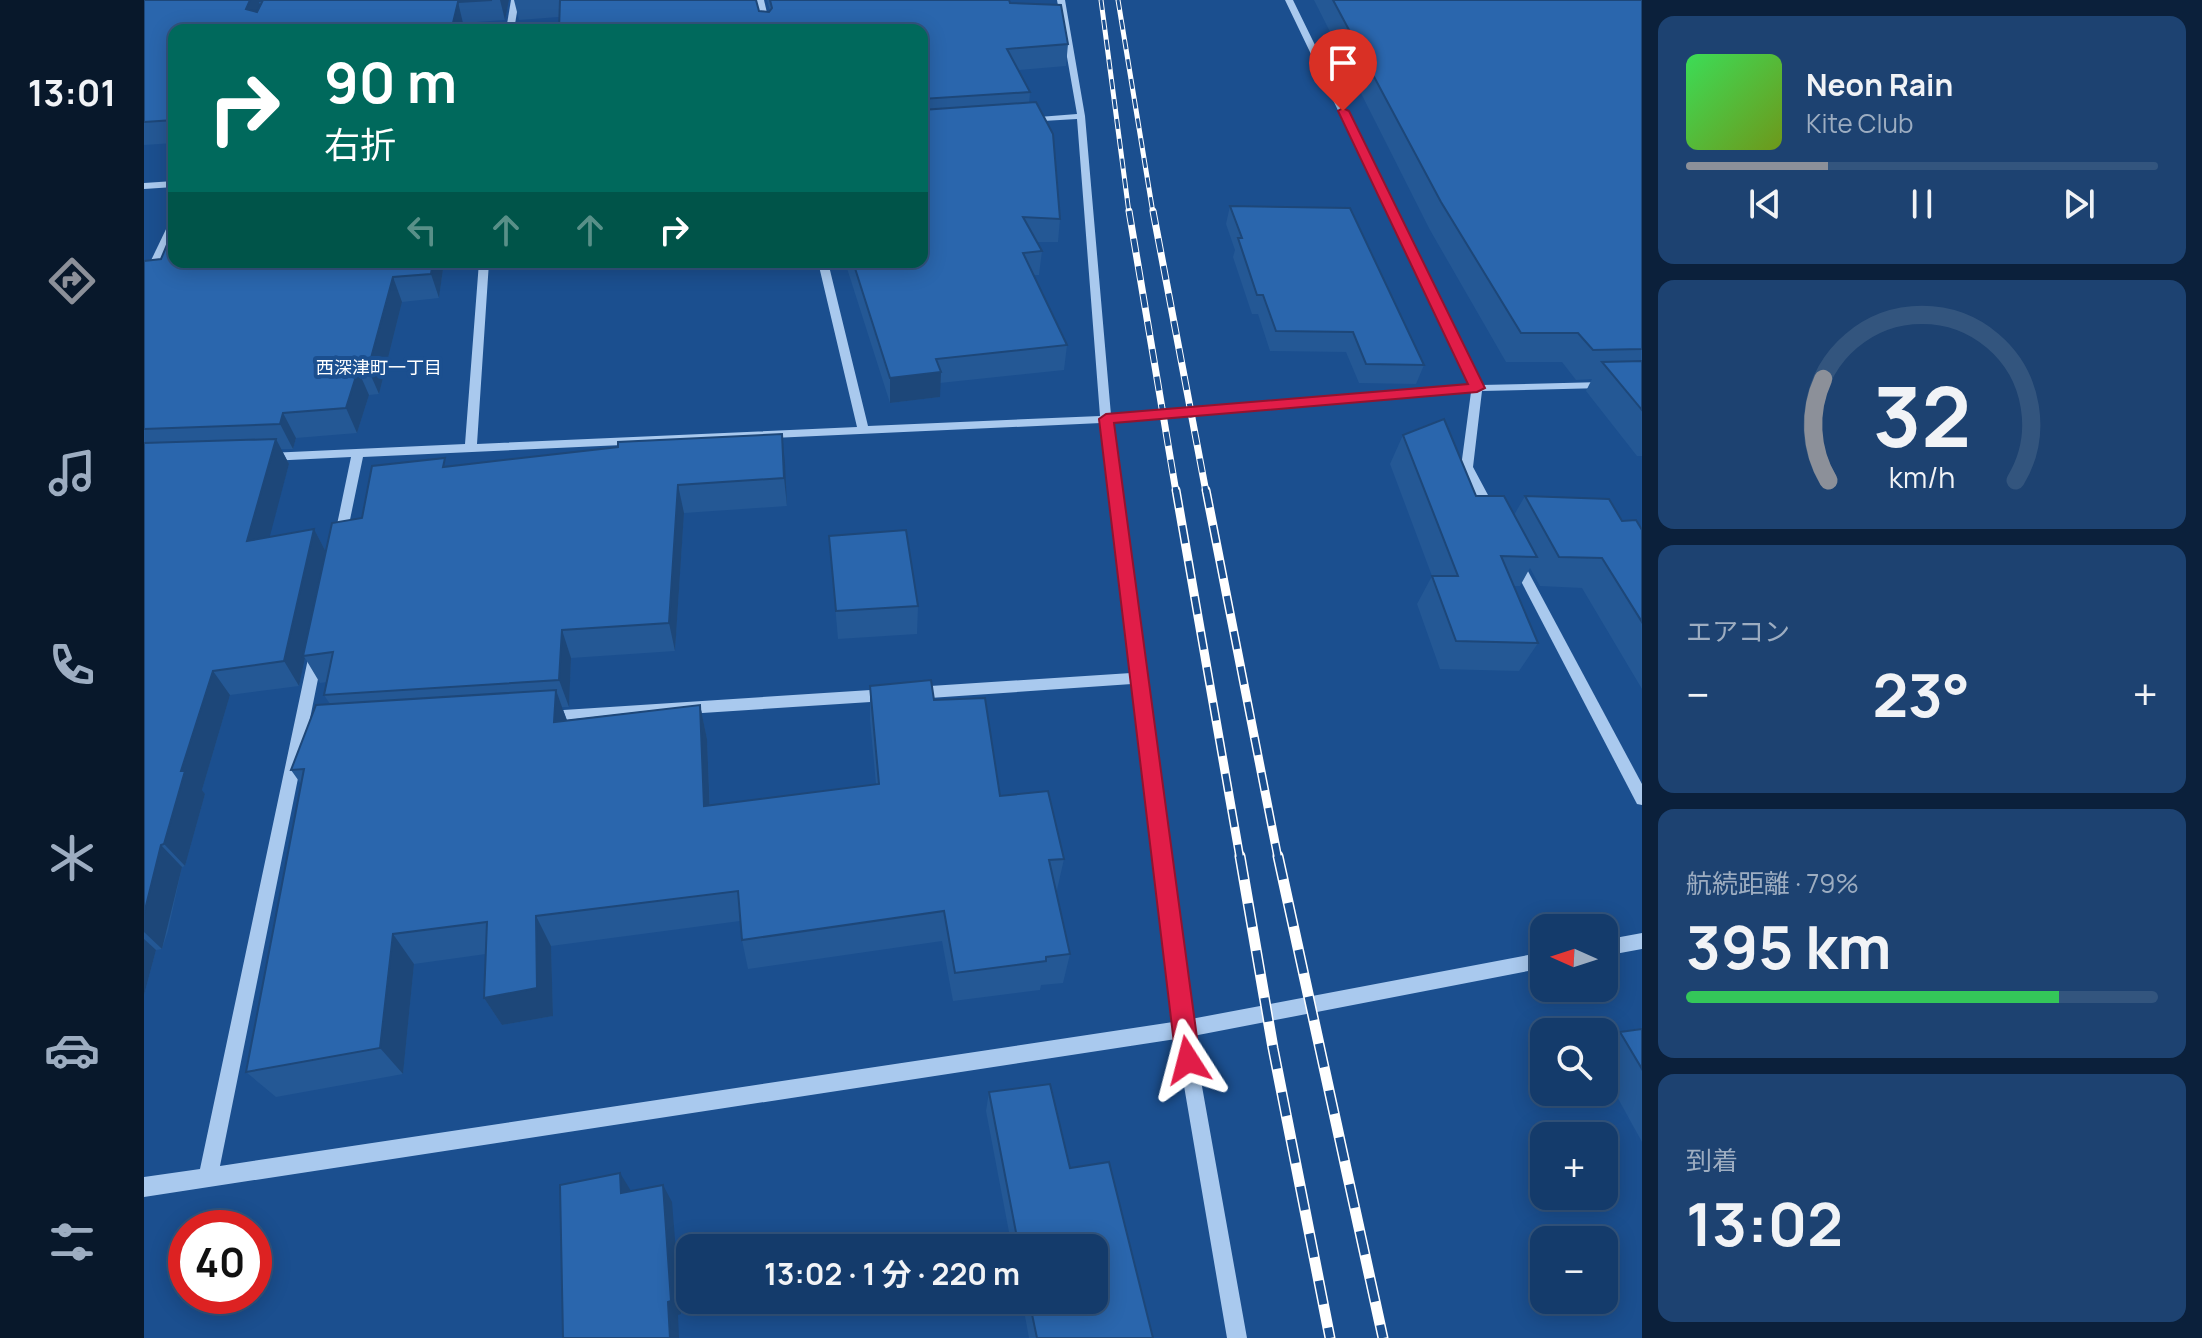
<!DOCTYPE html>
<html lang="ja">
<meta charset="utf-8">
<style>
:root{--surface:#143b6b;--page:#1d4271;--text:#f1f3f6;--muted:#9dadc1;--line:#33557e;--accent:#8c9099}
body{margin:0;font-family:Manrope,"Noto Sans JP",sans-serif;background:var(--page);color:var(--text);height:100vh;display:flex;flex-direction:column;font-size:30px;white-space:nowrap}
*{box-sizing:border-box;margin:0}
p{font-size:26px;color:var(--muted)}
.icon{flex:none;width:44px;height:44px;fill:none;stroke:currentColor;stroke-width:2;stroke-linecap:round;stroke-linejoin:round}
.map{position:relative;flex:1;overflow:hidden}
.sheet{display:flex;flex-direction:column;gap:16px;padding:16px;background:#0b203b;width:560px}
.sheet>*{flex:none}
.guide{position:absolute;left:24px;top:24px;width:760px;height:244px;border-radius:16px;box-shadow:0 4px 20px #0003,0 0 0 2px var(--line);background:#00695c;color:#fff;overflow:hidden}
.needle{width:52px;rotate:273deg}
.buttons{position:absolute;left:1386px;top:914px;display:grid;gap:16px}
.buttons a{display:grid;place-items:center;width:88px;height:88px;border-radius:16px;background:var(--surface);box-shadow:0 4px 20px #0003,0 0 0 2px var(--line);font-size:40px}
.speed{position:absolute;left:24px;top:1210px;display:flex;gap:16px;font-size:40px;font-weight:700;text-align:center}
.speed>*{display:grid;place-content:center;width:104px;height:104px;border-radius:50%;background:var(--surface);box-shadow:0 4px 20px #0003,0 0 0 2px var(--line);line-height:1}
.speed .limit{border:12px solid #d22;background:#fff;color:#111}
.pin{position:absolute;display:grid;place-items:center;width:68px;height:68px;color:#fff;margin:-82px -34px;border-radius:50% 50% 50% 0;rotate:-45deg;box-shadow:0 0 8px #0007}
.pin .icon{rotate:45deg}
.me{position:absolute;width:88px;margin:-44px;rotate:351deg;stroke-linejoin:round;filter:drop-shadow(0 0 6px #0008)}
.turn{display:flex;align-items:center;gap:28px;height:168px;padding:0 24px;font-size:36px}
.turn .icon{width:104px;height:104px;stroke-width:2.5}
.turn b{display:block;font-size:56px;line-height:68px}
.lanes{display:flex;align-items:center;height:76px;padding:0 24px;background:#0003;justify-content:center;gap:40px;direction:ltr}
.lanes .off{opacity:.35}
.big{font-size:60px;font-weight:700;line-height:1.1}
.sheet .card{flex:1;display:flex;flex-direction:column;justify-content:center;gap:12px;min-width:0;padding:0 28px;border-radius:16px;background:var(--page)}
.sheet .dial{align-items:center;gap:0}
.dial svg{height:208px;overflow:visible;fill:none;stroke:var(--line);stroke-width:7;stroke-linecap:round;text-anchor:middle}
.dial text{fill:var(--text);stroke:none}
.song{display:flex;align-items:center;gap:24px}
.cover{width:96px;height:96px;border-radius:12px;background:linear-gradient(135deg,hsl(130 70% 55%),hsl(80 70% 35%))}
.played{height:8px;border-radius:4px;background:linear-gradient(90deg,var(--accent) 30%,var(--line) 30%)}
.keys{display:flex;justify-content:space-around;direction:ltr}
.heat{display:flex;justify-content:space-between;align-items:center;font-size:44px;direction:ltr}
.charge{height:12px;border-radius:6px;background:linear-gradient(90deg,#34c759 79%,var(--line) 0)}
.trip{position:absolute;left:532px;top:1234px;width:432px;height:80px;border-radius:16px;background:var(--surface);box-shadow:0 4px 20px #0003,0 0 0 2px var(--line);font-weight:700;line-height:80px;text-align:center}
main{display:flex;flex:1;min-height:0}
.dock{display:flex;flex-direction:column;width:144px;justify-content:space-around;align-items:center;background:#08182b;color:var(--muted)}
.dock .icon{width:56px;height:56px}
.dock .selected{color:var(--accent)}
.dock b{font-size:36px;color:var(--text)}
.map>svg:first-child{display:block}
</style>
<main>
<nav class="dock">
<b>13:01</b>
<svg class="icon selected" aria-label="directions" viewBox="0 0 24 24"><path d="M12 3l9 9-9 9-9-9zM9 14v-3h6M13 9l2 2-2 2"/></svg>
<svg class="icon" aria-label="music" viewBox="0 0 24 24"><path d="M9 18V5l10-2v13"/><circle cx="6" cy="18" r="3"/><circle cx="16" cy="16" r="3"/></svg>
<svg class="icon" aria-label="phone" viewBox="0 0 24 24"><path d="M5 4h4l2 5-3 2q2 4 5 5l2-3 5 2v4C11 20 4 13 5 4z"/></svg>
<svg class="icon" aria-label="climate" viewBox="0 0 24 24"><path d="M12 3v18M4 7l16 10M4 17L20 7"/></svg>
<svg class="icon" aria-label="car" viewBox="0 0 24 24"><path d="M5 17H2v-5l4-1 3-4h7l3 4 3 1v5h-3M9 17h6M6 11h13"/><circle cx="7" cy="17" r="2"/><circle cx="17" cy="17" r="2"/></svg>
<svg class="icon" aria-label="filters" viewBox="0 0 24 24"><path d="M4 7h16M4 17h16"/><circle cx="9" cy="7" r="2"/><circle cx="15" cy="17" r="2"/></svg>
</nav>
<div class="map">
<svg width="1498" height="1338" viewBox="0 0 1498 1338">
<rect width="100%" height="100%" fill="#1b4f8f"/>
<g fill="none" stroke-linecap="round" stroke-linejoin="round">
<g fill="#a9c9ee" fill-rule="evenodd">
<polygon points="367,0 375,0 370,30 362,30"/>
<polygon points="612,0 620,0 627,30 619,30"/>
<polygon points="913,0 921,0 941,116 967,415 1326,385 1141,0 1149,0 1337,385 1498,381 1498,387 1338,391 1329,467 1352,510 1346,514 1342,513 1317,467 1327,392 968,422 1047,1019 1400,952 1400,968 1049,1036 1103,1338 1083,1338 1032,1039 0,1197 0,1177 56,1169 165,654 172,649 179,654 76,1166 1029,1022 988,684 771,699 766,697 764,693 766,689 771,687 987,673 957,423 219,457 202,539 196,543 190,539 207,457 125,461 119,457 125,453 321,444 335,262 345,262 333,444 713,427 674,262 684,262 724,426 956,416 933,119 882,122 878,120 882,118 933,114"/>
<polygon points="30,181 30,187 0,189 0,183"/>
<polygon points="30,220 30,233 5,285 0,288 0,275 25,223"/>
<polygon points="1372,555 1378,560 1498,784 1498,805 1493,804 1366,560"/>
<polygon points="742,689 747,691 749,695 747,699 742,701 404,723 399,721 397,717 399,713 404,711"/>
<polygon points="1498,933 1498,949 1460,956 1460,940"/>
</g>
<g stroke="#fff" stroke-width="5">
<g id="rail-far3">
<polyline points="957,0 985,213"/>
<polyline points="974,0 1009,213"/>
</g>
</g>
<g stroke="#fff" stroke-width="7">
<g id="rail-far2">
<polyline points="985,211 1032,492"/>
<polyline points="1009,211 1062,492"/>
</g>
</g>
<g stroke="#fff" stroke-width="9">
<g id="rail-far1">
<polyline points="1032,490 1096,858"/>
<polyline points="1062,490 1134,858"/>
</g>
</g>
<g stroke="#fff" stroke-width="11">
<g id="rail">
<polyline points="1096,856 1129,1048 1186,1338"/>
<polyline points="1134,856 1239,1338"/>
</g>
</g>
<use href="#rail-far3" stroke="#1b4f8f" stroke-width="3" stroke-dasharray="10" stroke-linecap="butt"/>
<use href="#rail-far2" stroke="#1b4f8f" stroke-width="5" stroke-dasharray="14" stroke-linecap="butt"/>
<use href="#rail-far1" stroke="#1b4f8f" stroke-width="6" stroke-dasharray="18" stroke-linecap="butt"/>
<use href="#rail" stroke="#1b4f8f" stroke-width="8" stroke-dasharray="24" stroke-linecap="butt"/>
</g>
<g fill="#245895">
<polygon points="0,0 365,0 361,20 319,23 318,30 30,30 30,143 0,145"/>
<polygon points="370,0 612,0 615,11 626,11 623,0 865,0 866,3 924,44 922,66 875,70 886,92 885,103 916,219 914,242 893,242 898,251 895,275 890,275 923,345 920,370 796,383 796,397 746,403 701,262 778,262 778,30 415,17 375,20"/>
<polygon points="1170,0 1498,0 1498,456 1493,456 1442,391 1448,379 1432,380 1418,362 1362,362 1286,230"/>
<polygon points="1086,206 1280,365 1272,384 1215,383 1202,352 1126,351 1114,314 1108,314 1089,257 1091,250 1082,224"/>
<polygon points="17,259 300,262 295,298 258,302 235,394 225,395 213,433 152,438 149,449 137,449 145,464 125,537 170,529 182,552 218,518 304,466 638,434 643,506 540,513 531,651 427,658 425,707 418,707 423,720 556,705 563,739 566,806 732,784 726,720 726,686 790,700 856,796 920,859 913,890 911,890 926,954 919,983 897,985 896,990 809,1001 798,941 604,969 598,940 596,921 407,946 409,1016 358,1025 340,998 342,954 270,964 259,1074 132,1097 102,1072 157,784 147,770 186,704 180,695 183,682 176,683 161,658 155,686 86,695 58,790 61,794 41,866 38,867 24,931 18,949 12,950 0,995 0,261"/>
<polygon points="557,262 645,262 558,269"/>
<polygon points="1259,435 1332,496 1370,515 1381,496 1478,521 1498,530 1498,689 1438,588 1396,586 1386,568 1376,586 1370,586 1394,643 1375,671 1296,669 1273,604 1288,576 1246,464"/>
<polygon points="685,536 774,606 773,634 694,639"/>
<polygon points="1498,1029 1498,1142 1460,1073 1460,1045 1476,1032"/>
<polygon points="845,1092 926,1168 1009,1338 885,1338 878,1300 950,1300 950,1248 868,1248 842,1111"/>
</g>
<g fill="#1d4779">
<polygon points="31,0 141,0 115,2 119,12"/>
<polygon points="356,0 365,0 361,20"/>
<polygon points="314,2 319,23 318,30 309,30 308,27"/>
<polygon points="289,262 300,262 295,298 287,274"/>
<polygon points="249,277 258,302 235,394 224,369"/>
<polygon points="214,370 225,395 213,433 202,408"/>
<polygon points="797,372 796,397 746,403 746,378"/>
<polygon points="139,413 152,438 149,449 136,424"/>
<polygon points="638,434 641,463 643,506 640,478"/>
<polygon points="132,439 145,464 118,566 103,541"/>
<polygon points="534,485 540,513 531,651 525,623"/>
<polygon points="170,529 183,554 159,656 161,658 155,686 140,661"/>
<polygon points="418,630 427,658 425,707 415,680"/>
<polygon points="69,671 86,695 58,790 61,794 41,866 20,844 37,771"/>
<polygon points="412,690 424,724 410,722"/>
<polygon points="556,705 563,739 567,839 560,806"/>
<polygon points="17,845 38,867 18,949 0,932 0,914"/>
<polygon points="392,916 407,946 409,1016 358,1025 340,998"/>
<polygon points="249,934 270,964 259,1074 236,1048"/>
<polygon points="0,939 12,950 0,995"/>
<polygon points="476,1173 487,1191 477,1193"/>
<polygon points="519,1185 528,1202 537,1314 534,1315 535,1338 526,1338"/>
</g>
<g fill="#2a66ad" stroke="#1d4779" stroke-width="2">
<polygon points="0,0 106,0 102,9 113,12 119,0 348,0 314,2 308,27 299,27 299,30 30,30 30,120 0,122"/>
<polygon points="416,0 612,0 615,11 625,12 628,8 626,0 865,0 866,3 917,5 924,44 863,49 886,92 778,99 778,30 415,30"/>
<polygon points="1189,0 1498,0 1498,349 1449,350 1434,333 1377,333 1297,202"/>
<polygon points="892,102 909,134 916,219 879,217 898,251 879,253 923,345 792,359 797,372 746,378 709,262 778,262 778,110"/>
<polygon points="1086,206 1206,208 1280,365 1222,364 1209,332 1132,331 1119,295 1113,295 1094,238 1098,238"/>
<polygon points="30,228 30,262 289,262 287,274 249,277 224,369 214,370 202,408 139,413 136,424 0,429 0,261 17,259"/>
<polygon points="1498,361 1498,410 1458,362"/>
<polygon points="1300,419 1332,496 1360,496 1393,557 1357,556 1394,643 1312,641 1288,576 1314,576 1259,435"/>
<polygon points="638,434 640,478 534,485 525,623 418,630 415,680 180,695 189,652 159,656 188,523 218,518 228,466 301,458 299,467 474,447 474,442"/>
<polygon points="132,439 103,541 170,529 140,661 69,671 37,771 41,771 20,844 17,845 0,914 0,443"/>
<polygon points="1381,496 1465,499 1478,521 1492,520 1498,530 1498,622 1458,558 1415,557"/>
<polygon points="762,530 774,606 692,611 685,536"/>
<polygon points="787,680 790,700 841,698 856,796 904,791 920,859 905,860 926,954 902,957 902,961 811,973 800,911 598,940 594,891 392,916 393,988 340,998 343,922 249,934 236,1048 102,1072 160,769 147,770 172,705 412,690 410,722 556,705 560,806 735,784 726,686"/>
<polygon points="1498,1029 1498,1069 1476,1032"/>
<polygon points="906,1084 926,1168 965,1162 1009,1338 893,1338 885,1300 950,1300 950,1248 875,1248 845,1092"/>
<polygon points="476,1173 477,1193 519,1185 527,1301 524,1302 526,1338 419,1338 416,1185"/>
</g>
<polygon fill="#e11d48" stroke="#92132f" stroke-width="2" points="1199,108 1205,111 1341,388 1333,392 970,423 1056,1060 1053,1068 1044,1071 1036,1068 1032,1060 955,419 962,414 1324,384 1194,111"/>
<g text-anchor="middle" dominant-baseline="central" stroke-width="8" stroke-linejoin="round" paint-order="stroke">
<g font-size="18" fill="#fff" stroke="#1b4f8f">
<text x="235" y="367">西深津町一丁目</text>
</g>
</g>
</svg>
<div class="buttons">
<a><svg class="needle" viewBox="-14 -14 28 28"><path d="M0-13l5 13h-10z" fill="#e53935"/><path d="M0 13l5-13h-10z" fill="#9dadc1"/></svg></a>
<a><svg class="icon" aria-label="search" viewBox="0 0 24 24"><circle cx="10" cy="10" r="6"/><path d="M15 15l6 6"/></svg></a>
<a>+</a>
<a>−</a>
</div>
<div class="speed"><div class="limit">40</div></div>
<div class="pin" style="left:1199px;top:111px;background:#d93025"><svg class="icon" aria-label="arrive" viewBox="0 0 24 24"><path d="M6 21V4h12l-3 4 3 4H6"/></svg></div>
<svg class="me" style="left:1044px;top:1060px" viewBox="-20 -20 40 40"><path d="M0-17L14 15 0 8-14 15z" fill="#e11d48" stroke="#fff" stroke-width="4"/></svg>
<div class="trip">13:02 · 1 分 · 220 m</div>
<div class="guide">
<div class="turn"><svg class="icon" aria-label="right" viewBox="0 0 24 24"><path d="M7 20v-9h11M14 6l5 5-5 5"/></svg><div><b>90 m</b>右折</div></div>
<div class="lanes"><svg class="icon off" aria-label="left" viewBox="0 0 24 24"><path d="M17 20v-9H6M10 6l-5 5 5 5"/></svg><svg class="icon off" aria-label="ahead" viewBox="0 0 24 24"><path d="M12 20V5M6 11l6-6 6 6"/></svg><svg class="icon off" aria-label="ahead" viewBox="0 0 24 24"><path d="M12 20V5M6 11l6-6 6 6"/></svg><svg class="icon" aria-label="right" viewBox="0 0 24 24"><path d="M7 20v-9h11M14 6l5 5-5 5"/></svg></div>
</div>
</div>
<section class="sheet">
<div class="card">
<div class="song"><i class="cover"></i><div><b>Neon Rain</b><p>Kite Club</p></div></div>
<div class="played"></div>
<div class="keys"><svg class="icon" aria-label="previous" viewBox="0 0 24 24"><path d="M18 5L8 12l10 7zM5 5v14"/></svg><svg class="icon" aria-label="pause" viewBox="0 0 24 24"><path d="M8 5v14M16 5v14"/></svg><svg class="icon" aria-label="next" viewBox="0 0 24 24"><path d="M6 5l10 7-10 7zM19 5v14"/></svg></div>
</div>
<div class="card dial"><svg viewBox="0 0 100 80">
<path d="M14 69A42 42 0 1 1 86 69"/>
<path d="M14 69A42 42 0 0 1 12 30" stroke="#8c9099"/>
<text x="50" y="56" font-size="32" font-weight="700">32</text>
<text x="50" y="72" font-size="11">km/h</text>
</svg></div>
<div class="card"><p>エアコン</p>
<div class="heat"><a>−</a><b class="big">23°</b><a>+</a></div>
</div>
<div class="card"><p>航続距離 · 79%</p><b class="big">395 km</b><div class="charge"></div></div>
<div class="card"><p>到着</p><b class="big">13:02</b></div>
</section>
</main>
